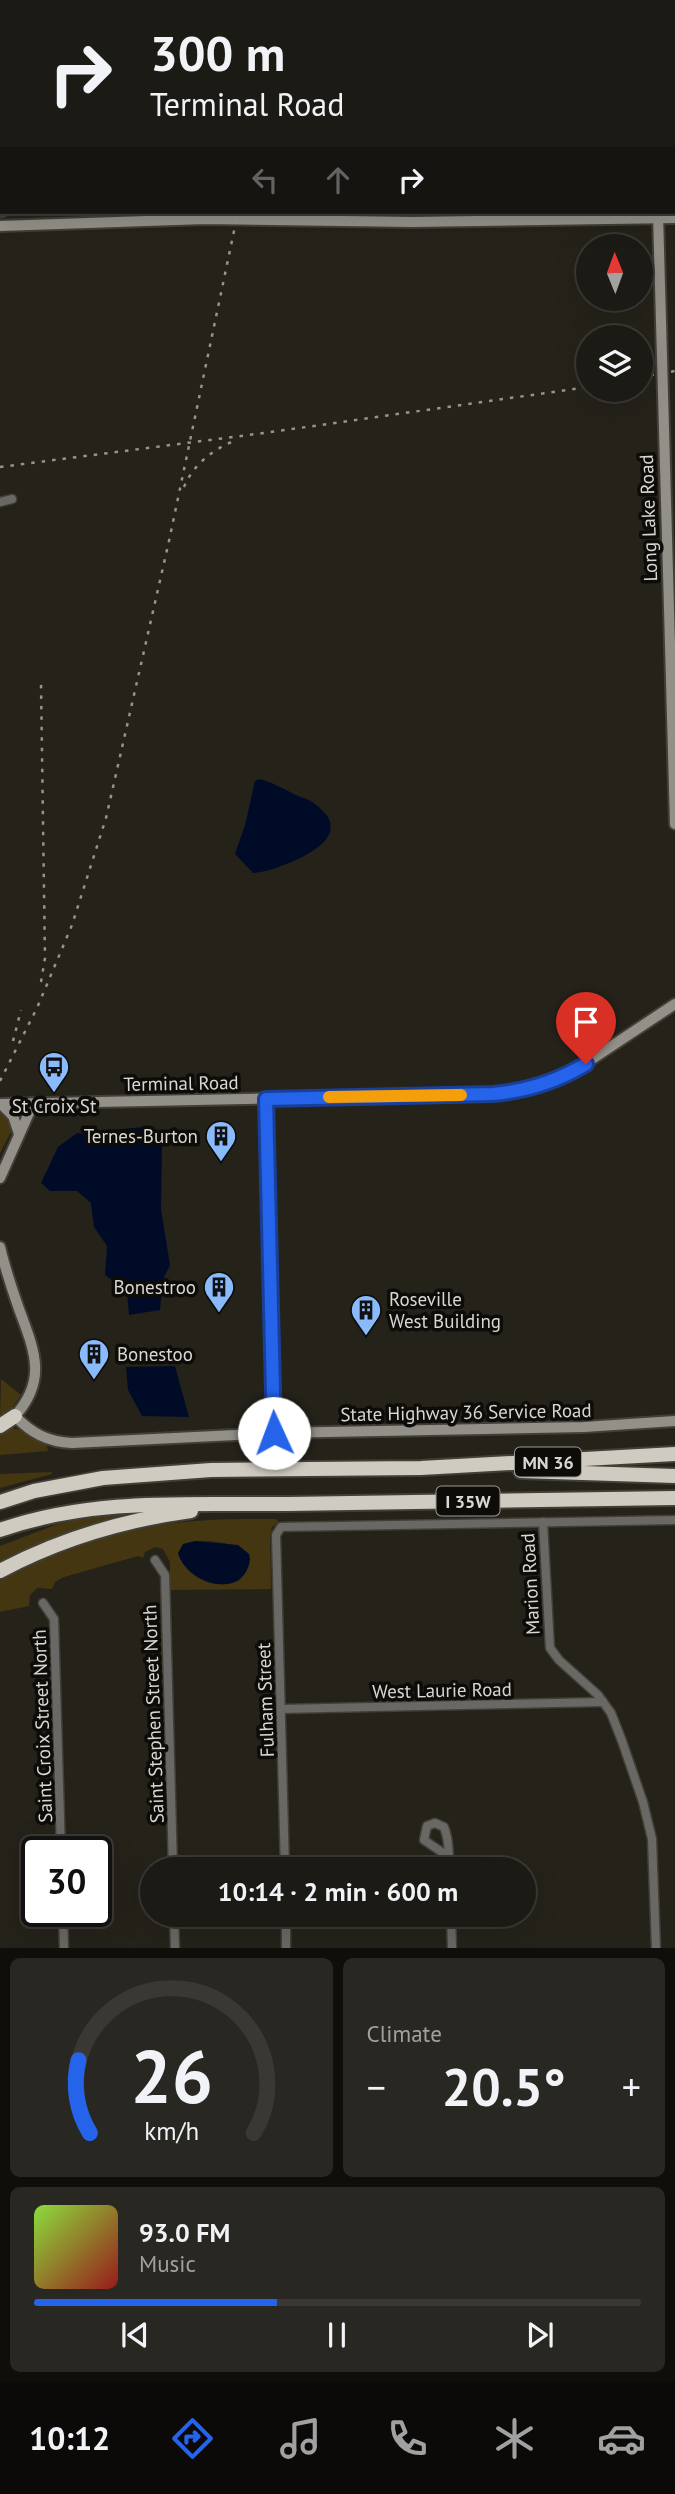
<!DOCTYPE html>
<meta charset="utf-8">
<style>
:root{--surface:#1c1a14;--page:#292722;--text:#f1f3f6;--muted:#a0a1a0;--line:#3a3834;--accent:#2563eb}
body{margin:0;font-family:"PT Sans",sans-serif;background:var(--page);color:var(--text);height:100vh;display:flex;flex-direction:column;font-size:26px;white-space:nowrap}
*{box-sizing:border-box;margin:0}
p{font-size:23px;color:var(--muted)}
.icon{flex:none;width:38px;height:38px;fill:none;stroke:currentColor;stroke-width:2;stroke-linecap:round;stroke-linejoin:round}
.map{position:relative;height:1948px;overflow:hidden}
.sheet{display:flex;flex-direction:column;gap:10px;padding:10px;background:#0f0e0b;flex:1}
.sheet>*{flex:none}
.banner{position:absolute;left:0px;top:0px;width:676px;height:214px;box-shadow:0 7px 28px #0002,0 0 0 2px var(--line);background:#1c1a14;color:var(--text);overflow:hidden}
.needle{width:46px;rotate:359deg}
.buttons{position:absolute;left:576px;top:234px;display:grid;gap:14px}
.buttons a{display:grid;place-items:center;width:77px;height:77px;border-radius:50%;background:var(--surface);box-shadow:0 7px 28px #0002,0 0 0 2px var(--line);font-size:35px}
.speed{position:absolute;left:21px;top:1836px;display:flex;gap:14px;font-size:35px;font-weight:700;text-align:center}
.speed>*{display:grid;place-content:center;width:91px;height:91px;border-radius:50%;background:var(--surface);box-shadow:0 7px 28px #0002,0 0 0 2px var(--line);line-height:1}
.speed .limit{border:4px solid #111;border-radius:10px;background:#fff;color:#111}
.pin{position:absolute;display:grid;place-items:center;width:60px;height:60px;color:#fff;margin:-72px -30px;border-radius:50% 50% 50% 0;rotate:-45deg;box-shadow:0 0 7px #0007}
.pin .icon{rotate:45deg}
.me{position:absolute;width:77px;margin:-38px;rotate:358deg;stroke-linejoin:round;filter:drop-shadow(0 0 5px #0008)}
.turn{display:flex;align-items:center;gap:24px;height:147px;padding:0 35px;font-size:32px}
.turn .icon{width:91px;height:91px;stroke-width:2.5}
.turn b{display:block;font-size:49px;line-height:60px}
.lanes{display:flex;align-items:center;height:66px;padding:0 35px;background:#0003;justify-content:center;gap:35px;direction:ltr}
.lanes .off{opacity:.35}
.big{font-size:52px;font-weight:800;line-height:1.1}
.sheet .tile{flex:1;display:flex;flex-direction:column;justify-content:center;gap:10px;min-width:0;padding:0 24px;border-radius:10px;background:var(--page)}
.sheet .dial{align-items:center;gap:0}
.dial svg{height:182px;overflow:visible;fill:none;stroke:var(--line);stroke-width:7;stroke-linecap:round;text-anchor:middle}
.dial text{fill:var(--text);stroke:none}
.song{display:flex;align-items:center;gap:21px}
.cover{width:84px;height:84px;border-radius:10px;background:linear-gradient(135deg,hsl(90 70% 55%),hsl(0 70% 35%))}
.played{height:7px;border-radius:4px;background:linear-gradient(90deg,var(--accent) 40%,var(--line) 40%)}
.keys{display:flex;justify-content:space-around;direction:ltr}
.heat{display:flex;justify-content:space-between;align-items:center;font-size:38px;direction:ltr}
.sheet .tiles{flex:1;display:grid;gap:10px;grid-template-columns:1fr 1fr}
.tile:last-child{grid-column:span 2}
.trip{position:absolute;left:140px;top:1857px;width:396px;height:70px;border-radius:35px;background:var(--surface);box-shadow:0 7px 28px #0002,0 0 0 2px var(--line);font-weight:800;line-height:70px;text-align:center}
.dock{display:flex;height:112px;justify-content:space-around;align-items:center;background:#0b0a08;color:var(--muted)}
.dock .icon{width:49px;height:49px}
.dock .selected{color:var(--accent)}
.dock b{font-size:32px;color:var(--text)}
.map>svg:first-child{display:block}
</style>
<div class="map">
<svg width="675" height="1948" viewBox="0 0 675 1948">
<rect width="100%" height="100%" fill="#25221a"/>
<g fill="#433611" fill-rule="evenodd">
<polygon points="0,1111 7,1115 12,1130 0,1153"/>
<polygon points="1,1379 21,1395 9,1412 0,1418"/>
<polygon points="11,1428 20,1430 47,1445 48,1451 0,1455 0,1433"/>
<polygon points="52,1472 52,1474 0,1488 0,1474"/>
<polygon points="161,1509 71,1531 0,1561 0,1546 55,1525 90,1515"/>
<path d="M 242,1519 L 276,1519 L 279,1522 L 272,1527 L 270,1535 L 271,1589 L 170,1590 L 170,1562 L 163,1549 L 155,1547 L 145,1552 L 143,1558 L 138,1556 L 64,1577 L 55,1582 L 52,1589 L 37,1588 L 30,1595 L 29,1606 L 0,1612 L 0,1577 C 85,1537 148,1520 242,1519 ZM 195,1541 C 213,1541 236,1542 249,1554 L 240,1580 C 216,1592 185,1577 178,1553 Z"/>
</g>
<g fill="#000c27">
<path d="M 259,779 C 272,782 282,788 294,794 C 299,797 305,798 309,800 C 354,828 320,850 289,863 C 276,868 267,872 253,873 L 235,854 L 245,825 L 255,781 Z"/>
<polygon points="144,1127 153,1144 162,1146 161,1209 170,1265 163,1280 160,1310 129,1315 127,1291 105,1275 107,1246 94,1227 91,1203 77,1191 50,1191 41,1183 58,1147 77,1133 97,1136 110,1130"/>
<polygon points="175,1366 189,1417 142,1416 128,1390 126,1367"/>
<path d="M 195,1541 L 238,1545 L 249,1554 L 250,1559 C 245,1601 187,1585 178,1553 L 183,1544 Z"/>
</g>
<g fill="none" stroke-linecap="round" stroke-linejoin="round">
<g stroke="#423f37" stroke-width="11">
<g id="street">
<polyline points="0,502 12,499"/>
<polyline points="266,1099 274,1433"/>
<polyline points="543,1522 550,1648 559,1660 598,1695 611,1713 622,1741 643,1802 652,1839 656,1948"/>
<polyline points="155,1560 165,1575 173,1869"/>
<polyline points="43,1603 54,1619 61,1852"/>
<polyline points="281,1709 603,1702"/>
<path d="M 449,1857 L 424,1840 L 427,1826 L 435,1823 L 444,1827 C 449,1840 449,1854 449,1869"/>
<polyline points="285,1869 276,1535 281,1527 675,1520"/>
<polyline points="63,1911 64,1948"/>
<polyline points="174,1914 175,1948"/>
<polyline points="286,1914 286,1948"/>
<polyline points="451,1914 452,1948"/>
</g>
</g>
<g stroke="#423f37" stroke-width="14">
<g id="secondary">
<polyline points="650,0 650,2"/>
<polyline points="674,204 675,204"/>
<polyline points="0,211 2,211"/>
<polyline points="658,214 675,824"/>
<polyline points="0,226 205,219 413,222 675,218"/>
<path d="M 0,1104 L 493,1094 C 519,1092 544,1086 568,1075 L 675,1004"/>
<polyline points="1,1104 13,1116 19,1134"/>
<polyline points="0,1178 33,1104"/>
<path d="M 0,1247 C 5,1268 12,1289 19,1309 C 34,1350 48,1379 15,1416 C 31,1433 48,1442 72,1443 L 274,1433 L 584,1427 L 675,1421"/>
</g>
</g>
<g stroke="#423f37" stroke-width="18">
<g id="highway">
<polyline points="661,2 671,0"/>
<polyline points="674,15 675,15"/>
<polyline points="0,1426 15,1416"/>
<polyline points="521,1471 675,1476"/>
<polyline points="0,1502 34,1491 103,1478 211,1470 421,1468 675,1454"/>
<path d="M 0,1530 C 94,1497 191,1505 288,1504 C 417,1502 546,1500 675,1498"/>
<path d="M 0,1571 C 60,1539 125,1520 191,1511"/>
</g>
</g>
<use href="#street" stroke="#6a6864" stroke-width="8"/>
<use href="#secondary" stroke="#939089" stroke-width="10"/>
<use href="#highway" stroke="#cfcbc0" stroke-width="14"/>
<g stroke="#96948d" stroke-width="2.5" stroke-dasharray="3.5 7" stroke-linecap="butt">
<polyline points="255,2 255,0"/>
<polyline points="282,2 282,0"/>
<polyline points="640,377 675,371"/>
<polyline points="0,467 264,433 588,387"/>
<path d="M 184,487 C 193,465 212,450 234,441"/>
<polyline points="41,982 45,958 41,684"/>
<polyline points="13,1041 21,1010"/>
<polyline points="0,1081 37,1008 72,925 106,818 169,541 238,212"/>
</g>
</g>
<g fill="none" stroke-linecap="round" stroke-linejoin="round">
<g stroke="#184099" stroke-width="18">
<path id="route" d="M 274,1433 L 266,1099 L 493,1094 C 527,1091 556,1082 586,1064"/>
</g>
<use href="#route" stroke="#2563eb" stroke-width="12"/>
<polyline stroke="#f59e0b" stroke-width="12" points="329,1097 461,1095"/>
</g>
<defs>
<g id="bus-pin" transform="scale(1.575)"><path d="M0 17L-7.5 6A9.5 9.5 0 1 1 7.5 6Z" fill="#88bafc" stroke="#0d0c08"/><path d="M-5-6H5V4H4V6H2V4H-2V6H-4V4H-5ZM-3.5-4V0h7V-4ZM-3.5 1.2v1.5H-2V1.2ZM2 1.2v1.5H3.5V1.2Z" fill="#111"/></g>
<g id="building-pin" transform="scale(1.575)"><path d="M0 17L-7.5 6A9.5 9.5 0 1 1 7.5 6Z" fill="#88bafc" stroke="#0d0c08"/><path d="M-4-6H4V6H1V3H-1V6H-4ZM-2.5-4.3h1.7v1.8h-1.7ZM.8-4.3h1.7v1.8H.8ZM-2.5-1h1.7V.8h-1.7ZM.8-1h1.7V.8H.8Z" fill="#111"/></g>
</defs>
<g fill-rule="evenodd">
<use href="#bus-pin" x="54" y="1067"/>
<use href="#building-pin" x="221" y="1136"/>
<use href="#building-pin" x="219" y="1287"/>
<use href="#building-pin" x="366" y="1310"/>
<use href="#building-pin" x="94" y="1354"/>
</g>
<g text-anchor="middle" dominant-baseline="central" stroke-width="7" stroke-linejoin="round" paint-order="stroke">
<g fill="#0d0c08" stroke="#9c9a95" stroke-width="2">
<rect x="515" y="1447.5" width="66" height="29" rx="5"/>
<rect x="436.5" y="1486.5" width="63" height="29" rx="5"/>
</g>
<g font-size="18" font-weight="bold" fill="#d9d7d1">
<text x="548" y="1462">MN 36</text>
<text x="468" y="1501">I 35W</text>
</g>
<g font-size="19" fill="#d9d7d1" stroke="#0d0c08">
<text transform="translate(648 518) rotate(-92)">Long Lake Road</text>
<text transform="translate(181 1083) rotate(-1)">Terminal Road</text>
<text transform="translate(466 1412) rotate(-1)">State Highway 36 Service Road</text>
<text transform="translate(530 1584) rotate(-93)">Marion Road</text>
<text transform="translate(442 1690) rotate(-1)">West Laurie Road</text>
<text transform="translate(265 1700) rotate(-92)">Fulham Street</text>
<text transform="translate(153 1714) rotate(-92)">Saint Stephen Street North</text>
<text transform="translate(42 1726) rotate(-92)">Saint Croix Street North</text>
</g>
<g font-size="19" fill="#d9d7d1" stroke="#0d0c08" text-anchor="end">
<text x="54" y="1106" text-anchor="middle">St Croix St</text>
<text x="198" y="1136">Ternes-Burton</text>
<text x="196" y="1287">Bonestroo</text>
<text x="389" y="1299" text-anchor="start">Roseville<tspan x="389" dy="22">West Building</tspan></text>
<text x="117" y="1354" text-anchor="start">Bonestoo</text>
</g>
</g>
</svg>
<div class="buttons">
<a><svg class="needle" viewBox="-14 -14 28 28"><path d="M0-13l5 13h-10z" fill="#e53935"/><path d="M0 13l5-13h-10z" fill="#a0a1a0"/></svg></a>
<a><svg class="icon" aria-label="layers" viewBox="0 0 24 24"><path d="M12 4l9 5-9 5-9-5zM3 14l9 5 9-5"/></svg></a>
</div>
<div class="speed"><div class="limit">30</div></div>
<div class="pin" style="left:586px;top:1064px;background:#d93025"><svg class="icon" aria-label="arrive" viewBox="0 0 24 24"><path d="M6 21V4h12l-3 4 3 4H6"/></svg></div>
<svg class="me" style="left:274px;top:1433px" viewBox="-20 -20 40 40"><circle r="19" fill="#fff"/><path d="M0-13L10 11 0 6-10 11z" fill="#2563eb"/></svg>
<div class="trip">10:14 · 2 min · 600 m</div>
<div class="banner">
<div class="turn"><svg class="icon" aria-label="right" viewBox="0 0 24 24"><path d="M7 20v-9h11M14 6l5 5-5 5"/></svg><div><b>300 m</b>Terminal Road</div></div>
<div class="lanes"><svg class="icon off" aria-label="left" viewBox="0 0 24 24"><path d="M17 20v-9H6M10 6l-5 5 5 5"/></svg><svg class="icon off" aria-label="ahead" viewBox="0 0 24 24"><path d="M12 20V5M6 11l6-6 6 6"/></svg><svg class="icon" aria-label="right" viewBox="0 0 24 24"><path d="M7 20v-9h11M14 6l5 5-5 5"/></svg></div>
</div>
</div>
<section class="sheet">
<div class="tiles">
<div class="tile dial"><svg viewBox="0 0 100 80">
<path d="M14 69A42 42 0 1 1 86 69"/>
<path d="M14 69A42 42 0 0 1 9 37" stroke="#2563eb"/>
<text x="50" y="56" font-size="32" font-weight="700">26</text>
<text x="50" y="72" font-size="11">km/h</text>
</svg></div>
<div class="tile"><p>Climate</p>
<div class="heat"><a>−</a><b class="big">20.5°</b><a>+</a></div>
</div>
<div class="tile">
<div class="song"><i class="cover"></i><div><b>93.0 FM</b><p>Music</p></div></div>
<div class="played"></div>
<div class="keys"><svg class="icon" aria-label="previous" viewBox="0 0 24 24"><path d="M18 5L8 12l10 7zM5 5v14"/></svg><svg class="icon" aria-label="pause" viewBox="0 0 24 24"><path d="M8 5v14M16 5v14"/></svg><svg class="icon" aria-label="next" viewBox="0 0 24 24"><path d="M6 5l10 7-10 7zM19 5v14"/></svg></div>
</div>
</div>
</section>
<nav class="dock">
<b>10:12</b>
<svg class="icon selected" aria-label="directions" viewBox="0 0 24 24"><path d="M12 3l9 9-9 9-9-9zM9 14v-3h6M13 9l2 2-2 2"/></svg>
<svg class="icon" aria-label="music" viewBox="0 0 24 24"><path d="M9 18V5l10-2v13"/><circle cx="6" cy="18" r="3"/><circle cx="16" cy="16" r="3"/></svg>
<svg class="icon" aria-label="phone" viewBox="0 0 24 24"><path d="M5 4h4l2 5-3 2q2 4 5 5l2-3 5 2v4C11 20 4 13 5 4z"/></svg>
<svg class="icon" aria-label="climate" viewBox="0 0 24 24"><path d="M12 3v18M4 7l16 10M4 17L20 7"/></svg>
<svg class="icon" aria-label="car" viewBox="0 0 24 24"><path d="M5 17H2v-5l4-1 3-4h7l3 4 3 1v5h-3M9 17h6M6 11h13"/><circle cx="7" cy="17" r="2"/><circle cx="17" cy="17" r="2"/></svg>
</nav>
